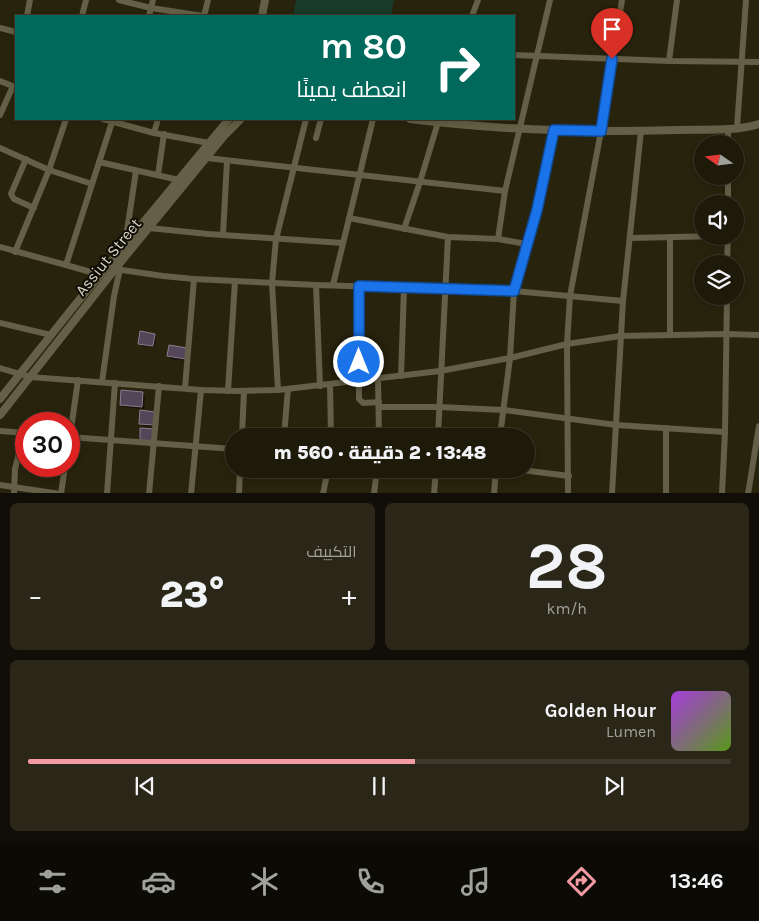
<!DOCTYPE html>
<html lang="ar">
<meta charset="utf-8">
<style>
:root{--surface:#1e1a0a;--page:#2b2718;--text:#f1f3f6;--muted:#a1a19c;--line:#3c382b;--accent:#f49aa3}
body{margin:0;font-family:Karla,Cairo,sans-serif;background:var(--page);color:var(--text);direction:rtl;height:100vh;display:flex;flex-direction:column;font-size:19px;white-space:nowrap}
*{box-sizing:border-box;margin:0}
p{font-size:16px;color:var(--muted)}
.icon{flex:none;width:28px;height:28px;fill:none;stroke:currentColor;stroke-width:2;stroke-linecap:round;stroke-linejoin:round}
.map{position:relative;height:493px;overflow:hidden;direction:ltr}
.sheet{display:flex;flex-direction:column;gap:10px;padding:10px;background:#100e06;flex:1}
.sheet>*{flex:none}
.guide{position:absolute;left:15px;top:15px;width:500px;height:105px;border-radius:0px;box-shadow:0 2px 8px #0003,0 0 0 1px var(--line);direction:rtl;background:#00695c;color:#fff;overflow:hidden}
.needle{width:32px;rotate:284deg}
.controls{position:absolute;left:694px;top:135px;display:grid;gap:10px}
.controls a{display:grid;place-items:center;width:50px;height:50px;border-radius:50%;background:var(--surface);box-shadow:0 2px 8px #0003,0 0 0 1px var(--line);font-size:25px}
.speed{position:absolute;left:15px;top:412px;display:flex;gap:10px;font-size:25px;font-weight:700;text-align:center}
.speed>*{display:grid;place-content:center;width:65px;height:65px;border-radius:50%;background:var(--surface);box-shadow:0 2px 8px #0003,0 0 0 1px var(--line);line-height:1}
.speed .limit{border:8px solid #d22;background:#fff;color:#111}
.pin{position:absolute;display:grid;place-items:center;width:42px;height:42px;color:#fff;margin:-51px -21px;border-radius:50% 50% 50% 0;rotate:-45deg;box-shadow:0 0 5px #0007}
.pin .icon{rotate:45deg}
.me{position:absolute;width:55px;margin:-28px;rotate:0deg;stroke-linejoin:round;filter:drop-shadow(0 0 4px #0008)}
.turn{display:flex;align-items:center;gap:18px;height:105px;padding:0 25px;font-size:22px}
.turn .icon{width:65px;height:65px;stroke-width:2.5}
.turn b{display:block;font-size:35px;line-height:42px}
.big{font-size:38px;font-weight:800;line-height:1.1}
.sheet .tile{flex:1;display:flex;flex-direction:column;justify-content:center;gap:8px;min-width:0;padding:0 18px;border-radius:8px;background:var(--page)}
.sheet .dial{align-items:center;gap:0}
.dial b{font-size:65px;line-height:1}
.song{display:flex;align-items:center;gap:15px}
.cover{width:60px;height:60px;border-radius:8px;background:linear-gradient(135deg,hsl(280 70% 55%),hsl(90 70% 35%))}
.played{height:5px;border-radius:2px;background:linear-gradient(90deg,var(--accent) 55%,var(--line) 55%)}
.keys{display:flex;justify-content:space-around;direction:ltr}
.heat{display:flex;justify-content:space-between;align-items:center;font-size:28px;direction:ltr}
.sheet .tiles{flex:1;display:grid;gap:10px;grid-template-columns:1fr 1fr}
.tile:last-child{grid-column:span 2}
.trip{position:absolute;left:225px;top:428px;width:310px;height:50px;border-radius:25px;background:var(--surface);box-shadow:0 2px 8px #0003,0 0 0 1px var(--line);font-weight:800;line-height:50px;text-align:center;direction:rtl}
.tabs{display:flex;height:80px;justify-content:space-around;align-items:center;background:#0c0a04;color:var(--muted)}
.tabs .icon{width:35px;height:35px}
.tabs .on{color:var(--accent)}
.tabs b{font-size:22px;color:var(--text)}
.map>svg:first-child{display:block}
</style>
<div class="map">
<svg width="759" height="494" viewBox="0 0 759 494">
<rect width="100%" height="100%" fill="#28230d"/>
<polygon fill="#183a26" points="296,0 394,0 391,16 293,16"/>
<g fill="#0007">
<polygon points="154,335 156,337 155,347 142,346 139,343"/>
<polygon points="170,347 187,361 171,359 169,356"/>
<polygon points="143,393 145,396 144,409 123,407 121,405"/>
<polygon points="141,412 156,427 143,426 140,424"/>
</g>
<g fill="#554559" stroke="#8c7b90">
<polygon points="140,331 155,334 153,346 138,344"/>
<polygon points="169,345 187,348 185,359 167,356"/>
<polygon points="121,390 143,392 142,407 120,405"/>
<polygon points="140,410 155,412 154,425 139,424"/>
<polygon points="140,428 154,429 153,441 140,440"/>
</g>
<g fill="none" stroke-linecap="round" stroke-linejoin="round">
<g stroke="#645f46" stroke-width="6">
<polyline points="119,0 151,8 203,16"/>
<polyline points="27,16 30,0"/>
<polyline points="82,16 86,0"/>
<polyline points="149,16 153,0"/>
<polyline points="204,16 208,0"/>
<polyline points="472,16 478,0"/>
<polyline points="0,28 16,32"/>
<polyline points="514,55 669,61 759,62"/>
<polyline points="669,61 677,0"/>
<polyline points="0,81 15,87"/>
<polyline points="0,115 13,86"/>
<polyline points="103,119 154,133 209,143"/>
<polyline points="737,128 746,0"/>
<polyline points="154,133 158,119"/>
<polyline points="316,138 321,119"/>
<polyline points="728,144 728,129"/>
<polyline points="0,148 49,170 92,184"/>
<polyline points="207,158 505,191"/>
<polyline points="26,159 11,194 14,199 34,208"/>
<polyline points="99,162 179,180"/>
<polyline points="158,175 164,134"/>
<polyline points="728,204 728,176"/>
<polyline points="349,218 448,237 498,239 526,244"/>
<polyline points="149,228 208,234 343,243"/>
<polyline points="404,229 420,182 439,119"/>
<polyline points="223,235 227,161"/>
<polyline points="630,238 721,236"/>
<polyline points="498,239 505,191 550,0"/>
<polyline points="125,244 136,171"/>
<polyline points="0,247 66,265"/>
<polyline points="15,252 49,170 66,119"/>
<polyline points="727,264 728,236"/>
<polyline points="115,269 163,276 194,279 316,285 514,291 623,301"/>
<polyline points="101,275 66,265 113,119"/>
<polyline points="316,285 320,386"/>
<polyline points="333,285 373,119"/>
<polyline points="359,286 359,399 363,403 379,402"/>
<polyline points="0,323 51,335"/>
<polyline points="670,335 670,237"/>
<polyline points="0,368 30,377 201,390 237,391 278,390 440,371 510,358 567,344 620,336 727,334 759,335"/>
<polyline points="401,376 404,288"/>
<polyline points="378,379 379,436"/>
<polyline points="102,382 114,296 120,269"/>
<polyline points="330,385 331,436"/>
<polyline points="185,388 194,279"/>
<polyline points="278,390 272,283 276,239 306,119"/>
<polyline points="228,391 235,281"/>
<polyline points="379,407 439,407 504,410 616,425 725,432"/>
<polyline points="666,428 666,494"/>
<polyline points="0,431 26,433"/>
<polyline points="242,436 244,391"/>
<polyline points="284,436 288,389"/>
<polyline points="438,436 448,237"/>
<polyline points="500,436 510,358 514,291 537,210 554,130"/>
<polyline points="69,437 234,449"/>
<polyline points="69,443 78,380"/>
<polyline points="514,469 569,476"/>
<polyline points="0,485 60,494"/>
<polyline points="14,494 15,469 24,433"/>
<polyline points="61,494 65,466"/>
<polyline points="107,494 115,383"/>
<polyline points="149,494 159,386"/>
<polyline points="191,494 201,390"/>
<polyline points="239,494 240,469"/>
<polyline points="323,494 328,469"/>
<polyline points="374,494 377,469"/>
<polyline points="434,494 436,469"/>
<polyline points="494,494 496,469"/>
<polyline points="568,494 567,344 570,296 601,131 622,0"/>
<polyline points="612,494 623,301 641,131"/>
<polyline points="722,494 725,432 727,296"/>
<polyline points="748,494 759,426"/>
</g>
<g stroke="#645f46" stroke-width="8">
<polyline points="262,16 265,0"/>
<path d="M 410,119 C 498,130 587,133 676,130 C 703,129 733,132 759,124"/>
<polyline points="0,399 75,305 229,119"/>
<polyline points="0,415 115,269 224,136 241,119"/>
</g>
</g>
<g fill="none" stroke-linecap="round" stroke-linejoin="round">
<g stroke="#114b97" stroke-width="12">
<polyline id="route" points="359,362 359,286 514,291 537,210 554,130 601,131 612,59"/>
</g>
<use href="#route" stroke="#1a73e8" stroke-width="9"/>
</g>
<g text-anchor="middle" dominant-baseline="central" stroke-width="4" stroke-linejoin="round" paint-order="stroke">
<g font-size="16" fill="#d9d6c9" stroke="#0f0d04">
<text transform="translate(108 257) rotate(-51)">Assiut Street</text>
</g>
</g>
</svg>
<div class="controls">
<a><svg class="needle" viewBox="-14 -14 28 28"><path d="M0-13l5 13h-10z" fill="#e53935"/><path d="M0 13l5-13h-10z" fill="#a1a19c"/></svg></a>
<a><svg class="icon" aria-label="sound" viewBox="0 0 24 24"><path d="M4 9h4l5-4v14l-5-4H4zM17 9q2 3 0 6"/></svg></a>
<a><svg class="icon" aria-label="layers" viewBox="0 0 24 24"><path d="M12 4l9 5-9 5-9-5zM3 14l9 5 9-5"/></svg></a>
</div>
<div class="speed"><div class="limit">30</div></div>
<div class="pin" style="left:612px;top:59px;background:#d93025"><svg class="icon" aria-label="arrive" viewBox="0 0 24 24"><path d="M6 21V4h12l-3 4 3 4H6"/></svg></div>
<svg class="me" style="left:359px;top:362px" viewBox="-20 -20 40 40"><circle r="17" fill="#1a73e8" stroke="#fff" stroke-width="3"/><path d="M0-11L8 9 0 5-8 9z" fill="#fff"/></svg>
<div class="trip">13:48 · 2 دقيقة · 560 m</div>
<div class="guide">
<div class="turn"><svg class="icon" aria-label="right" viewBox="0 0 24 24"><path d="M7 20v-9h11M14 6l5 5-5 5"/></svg><div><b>80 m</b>انعطف يمينًا</div></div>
</div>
</div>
<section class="sheet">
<div class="tiles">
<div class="tile dial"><b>28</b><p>km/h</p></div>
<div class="tile"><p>التكييف</p>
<div class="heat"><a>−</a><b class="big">23°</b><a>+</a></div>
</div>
<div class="tile">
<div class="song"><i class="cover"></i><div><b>Golden Hour</b><p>Lumen</p></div></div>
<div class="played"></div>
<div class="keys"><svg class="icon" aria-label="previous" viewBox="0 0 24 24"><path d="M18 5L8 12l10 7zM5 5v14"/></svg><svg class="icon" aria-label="pause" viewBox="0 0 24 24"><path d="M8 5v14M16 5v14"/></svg><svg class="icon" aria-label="next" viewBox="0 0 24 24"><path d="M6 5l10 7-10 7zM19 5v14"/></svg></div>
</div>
</div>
</section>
<nav class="tabs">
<b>13:46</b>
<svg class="icon on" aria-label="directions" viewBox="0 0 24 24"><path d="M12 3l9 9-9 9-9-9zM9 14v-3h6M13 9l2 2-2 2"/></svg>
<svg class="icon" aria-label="music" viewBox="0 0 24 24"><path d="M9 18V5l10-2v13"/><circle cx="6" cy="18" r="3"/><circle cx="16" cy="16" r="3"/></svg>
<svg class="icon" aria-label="phone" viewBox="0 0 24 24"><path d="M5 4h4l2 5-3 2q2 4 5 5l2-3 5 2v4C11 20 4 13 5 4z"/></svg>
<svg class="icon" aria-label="climate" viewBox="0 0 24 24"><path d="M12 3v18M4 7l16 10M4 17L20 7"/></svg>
<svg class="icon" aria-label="car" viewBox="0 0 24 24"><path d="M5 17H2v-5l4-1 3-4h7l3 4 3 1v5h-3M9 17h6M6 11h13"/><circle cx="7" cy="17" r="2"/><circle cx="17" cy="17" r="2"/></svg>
<svg class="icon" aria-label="filters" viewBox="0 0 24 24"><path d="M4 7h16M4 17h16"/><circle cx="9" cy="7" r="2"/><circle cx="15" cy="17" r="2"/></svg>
</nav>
